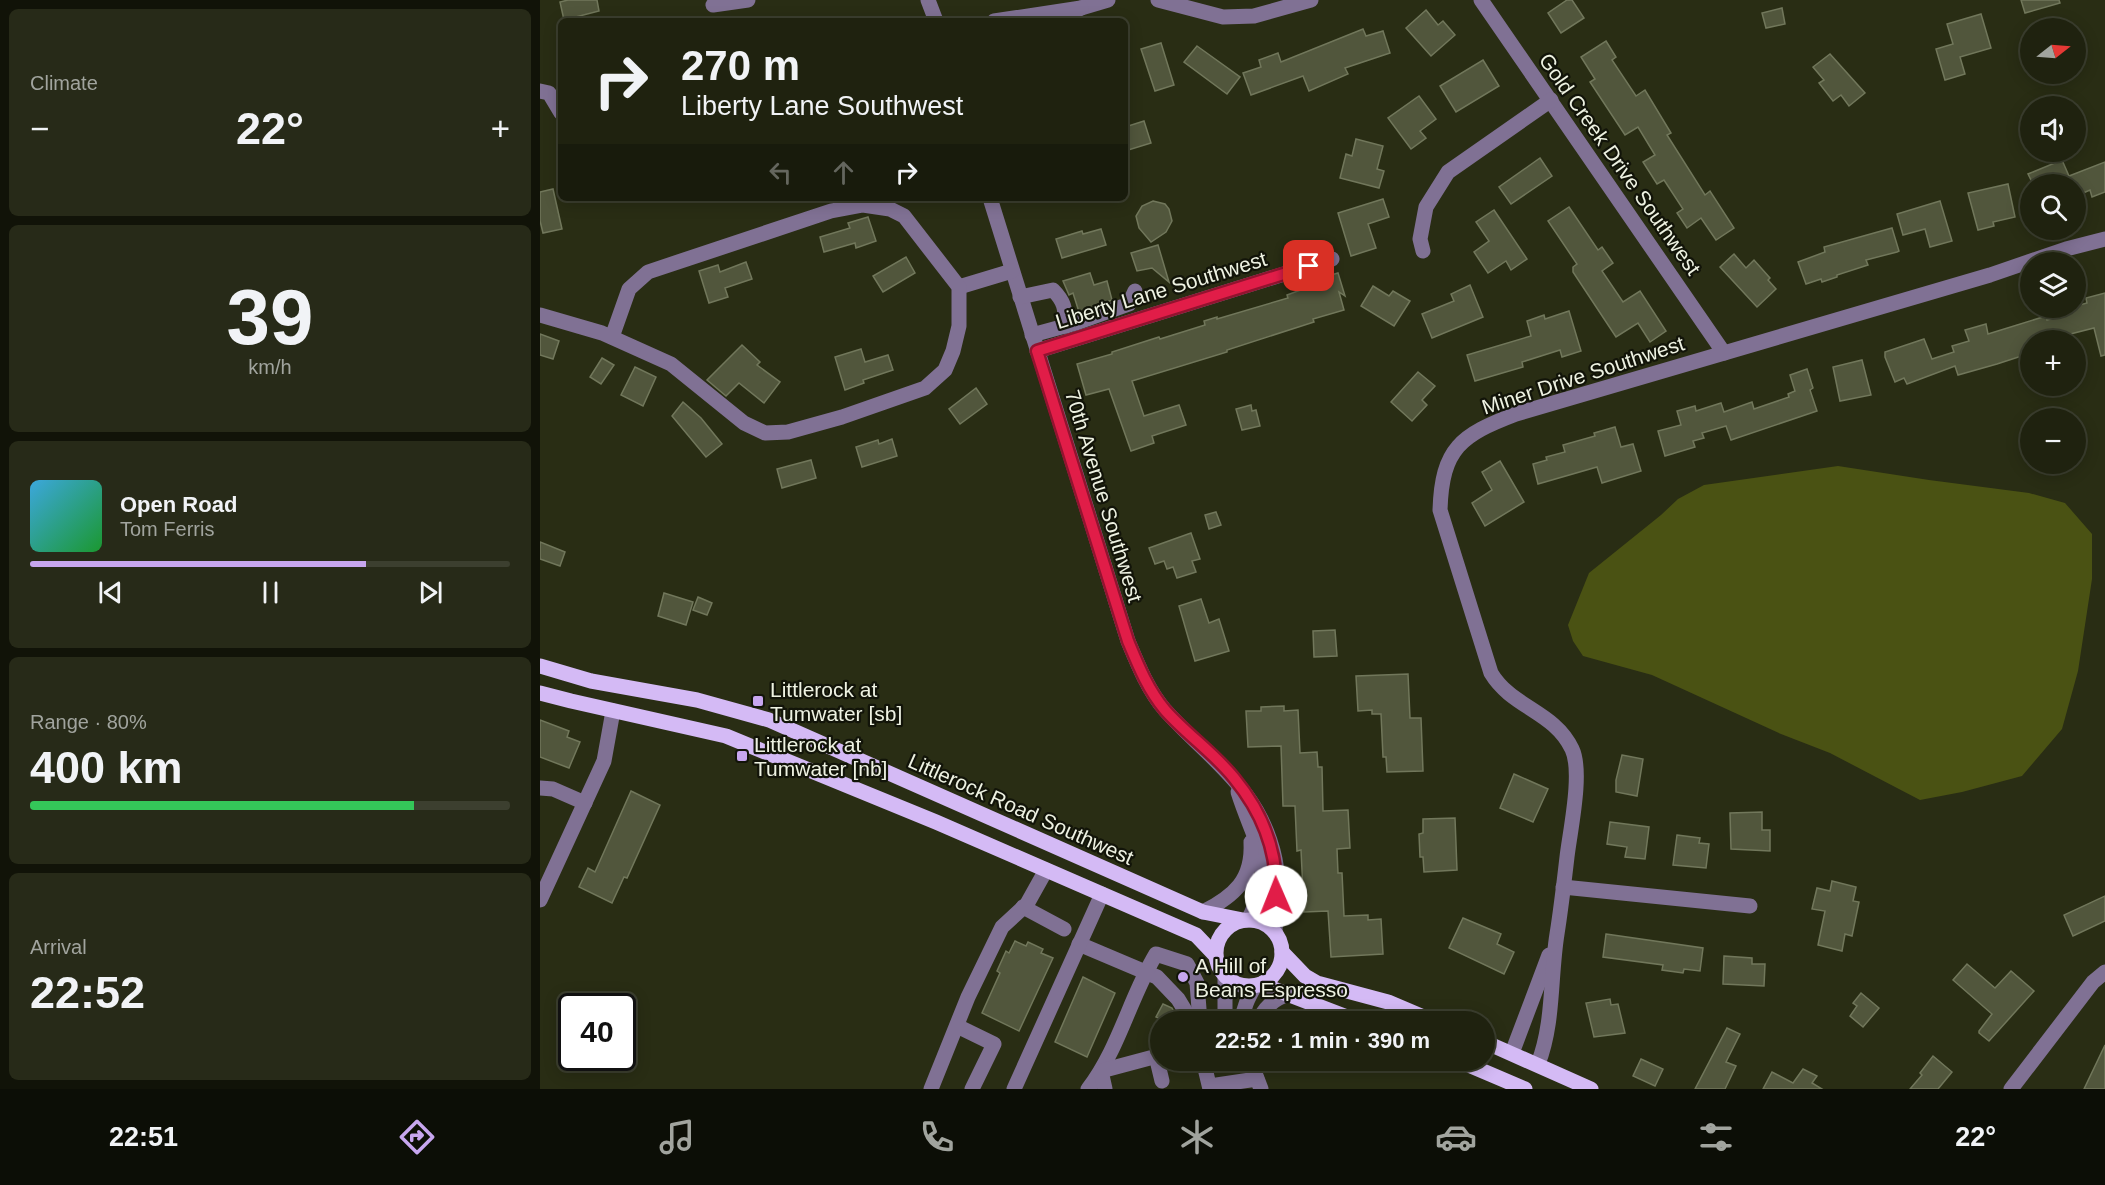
<!DOCTYPE html>
<meta charset="utf-8">
<style>
:root{--surface:#1f220f;--page:#272a18;--text:#f1f3f6;--muted:#a1a49e;--line:#3c3f2f;--accent:#c7a6ef}
body{margin:0;font-family:Helvetica,sans-serif;background:var(--page);color:var(--text);height:100vh;display:flex;flex-direction:column;font-size:22px;white-space:nowrap}
*{box-sizing:border-box;margin:0}
p{font-size:20px;color:var(--muted)}
.icon{flex:none;width:33px;height:33px;fill:none;stroke:currentColor;stroke-width:2;stroke-linecap:round;stroke-linejoin:round}
.map{position:relative;flex:1;overflow:hidden}
.drawer{display:flex;flex-direction:column;gap:9px;padding:9px;background:#111308;width:540px}
.drawer>*{flex:none}
.top-card{position:absolute;left:18px;top:18px;width:570px;height:183px;border-radius:9px;box-shadow:0 3px 15px #0003,0 0 0 2px var(--line);background:#1f220f;color:var(--text);overflow:hidden}
.needle{width:39px;rotate:73deg}
.tools{position:absolute;left:1480px;top:18px;display:grid;gap:12px}
.tools a{display:grid;place-items:center;width:66px;height:66px;border-radius:50%;background:var(--surface);box-shadow:0 3px 15px #0003,0 0 0 2px var(--line);font-size:30px}
.speed{position:absolute;left:18px;top:993px;display:flex;gap:12px;font-size:30px;font-weight:700;text-align:center}
.speed>*{display:grid;place-content:center;width:78px;height:78px;border-radius:50%;background:var(--surface);box-shadow:0 3px 15px #0003,0 0 0 2px var(--line);line-height:1}
.speed .limit{border:3px solid #111;border-radius:9px;background:#fff;color:#111}
.pin{position:absolute;display:grid;place-items:center;width:51px;height:51px;color:#fff;margin:-26px;border-radius:12px;box-shadow:0 3px 9px #0006}
.me{position:absolute;width:66px;margin:-33px;rotate:359deg;stroke-linejoin:round;filter:drop-shadow(0 0 4px #0008)}
.turn{display:flex;align-items:center;gap:21px;height:126px;padding:0 24px;font-size:27px}
.turn .icon{width:78px;height:78px;stroke-width:2.5}
.turn b{display:block;font-size:42px;line-height:51px}
.lanes{display:flex;align-items:center;height:57px;padding:0 24px;background:#0003;justify-content:center;gap:30px;direction:ltr}
.lanes .off{opacity:.35}
.big{font-size:45px;font-weight:600;line-height:1.1}
.drawer .tile{flex:1;display:flex;flex-direction:column;justify-content:center;gap:9px;min-width:0;padding:0 21px;border-radius:9px;background:var(--page)}
.drawer .dial{align-items:center;gap:0}
.dial b{font-size:78px;line-height:1}
.song{display:flex;align-items:center;gap:18px}
.cover{width:72px;height:72px;border-radius:9px;background:linear-gradient(135deg,hsl(200 70% 55%),hsl(130 70% 35%))}
.played{height:6px;border-radius:3px;background:linear-gradient(90deg,var(--accent) 70%,var(--line) 70%)}
.keys{display:flex;justify-content:space-around;direction:ltr}
.heat{display:flex;justify-content:space-between;align-items:center;font-size:33px;direction:ltr}
.charge{height:9px;border-radius:4px;background:linear-gradient(90deg,#34c759 80%,var(--line) 0)}
.trip{position:absolute;left:610px;top:1011px;width:345px;height:60px;border-radius:30px;background:var(--surface);box-shadow:0 3px 15px #0003,0 0 0 2px var(--line);font-weight:600;line-height:60px;text-align:center}
.tab-bar{display:flex;height:96px;justify-content:space-around;align-items:center;background:#0c0e06;color:var(--muted)}
.tab-bar .icon{width:42px;height:42px}
.tab-bar .selected{color:var(--accent)}
.tab-bar b{font-size:27px;color:var(--text)}
main{display:flex;flex:1;min-height:0}
.map>svg:first-child{display:block}
</style>
<main>
<section class="drawer">
<div class="tile"><p>Climate</p>
<div class="heat"><a>−</a><b class="big">22°</b><a>+</a></div>
</div>
<div class="tile dial"><b>39</b><p>km/h</p></div>
<div class="tile">
<div class="song"><i class="cover"></i><div><b>Open Road</b><p>Tom Ferris</p></div></div>
<div class="played"></div>
<div class="keys"><svg class="icon" aria-label="previous" viewBox="0 0 24 24"><path d="M18 5L8 12l10 7zM5 5v14"/></svg><svg class="icon" aria-label="pause" viewBox="0 0 24 24"><path d="M8 5v14M16 5v14"/></svg><svg class="icon" aria-label="next" viewBox="0 0 24 24"><path d="M6 5l10 7-10 7zM19 5v14"/></svg></div>
</div>
<div class="tile"><p>Range · 80%</p><b class="big">400 km</b><div class="charge"></div></div>
<div class="tile"><p>Arrival</p><b class="big">22:52</b></div>
</section>
<div class="map">
<svg width="1565" height="1089" viewBox="0 0 1565 1089">
<rect width="100%" height="100%" fill="#292d14"/>
<polygon fill="#4a5213" points="1298,466 1389,480 1489,493 1525,503 1552,534 1552,579 1538,671 1522,729 1482,776 1422,792 1380,800 1290,753 1241,734 1112,675 1043,656 1033,641 1028,625 1049,573 1121,515 1138,499 1164,485"/>
<g fill="#51563c" stroke="#71775b" stroke-width="1.5">
<polygon points="28,0 57,0 59,11 24,20 20,2"/>
<polygon points="1027,0 1032,0 1044,18 1021,33 1008,13"/>
<polygon points="1481,0 1519,0 1520,3 1485,13"/>
<polygon points="1242,8 1245,24 1226,28 1222,13"/>
<polygon points="886,10 898,25 903,21 915,35 891,56 866,28"/>
<polygon points="1441,14 1451,48 1420,57 1425,74 1405,80 1396,49 1413,44 1407,24"/>
<polygon points="823,29 826,36 843,31 850,53 805,68 808,74 769,91 763,76 711,95 703,73 721,67 719,60 738,53 741,62"/>
<polygon points="1066,41 1076,57 1072,60 1096,96 1105,90 1131,133 1127,135 1165,195 1170,191 1194,228 1176,240 1161,218 1147,228 1137,213 1143,209 1124,180 1117,184 1103,162 1115,155 1098,127 1085,135 1050,82 1055,79 1041,57"/>
<polygon points="621,43 634,85 615,91 601,49"/>
<polygon points="657,46 700,77 687,94 644,62"/>
<polygon points="1290,54 1325,93 1309,106 1301,95 1293,101 1279,83 1284,80 1273,67"/>
<polygon points="943,60 959,86 916,112 900,86"/>
<polygon points="879,96 896,119 880,131 886,138 871,149 848,118"/>
<polygon points="604,121 611,143 585,151 585,127"/>
<polygon points="816,139 843,146 837,169 844,171 839,188 800,178 806,154 812,156"/>
<polygon points="1000,158 1012,176 971,204 959,187"/>
<polygon points="1522,160 1529,176 1565,162 1565,192 1552,197 1550,190 1536,196 1536,184 1493,184 1488,174"/>
<polygon points="1468,184 1475,217 1453,222 1454,226 1438,230 1428,193"/>
<polygon points="13,189 22,229 3,233 0,221 0,192"/>
<polygon points="843,199 849,217 828,224 836,248 811,256 798,213"/>
<polygon points="613,201 625,204 629,209 632,221 626,232 611,242 599,228 596,216 602,206"/>
<polygon points="1400,201 1412,241 1390,247 1385,229 1363,235 1357,214"/>
<polygon points="1029,207 1058,250 1062,247 1073,263 1062,271 1083,302 1100,291 1126,331 1110,342 1098,323 1076,337 1033,272 1033,267 1037,264 1008,221"/>
<polygon points="954,210 987,259 971,270 966,261 948,273 934,252 949,241 936,222"/>
<polygon points="328,217 336,241 316,248 315,243 284,252 280,237 310,228 308,223"/>
<polygon points="1352,228 1359,251 1357,252 1326,260 1328,265 1297,275 1297,277 1282,282 1281,279 1266,284 1258,262 1285,252 1284,247"/>
<polygon points="561,229 566,245 522,258 516,239 542,231 543,234"/>
<polygon points="618,245 629,282 612,268 597,271 591,253"/>
<polygon points="1194,254 1206,268 1214,260 1230,278 1228,280 1236,289 1217,307 1180,267"/>
<polygon points="366,257 375,273 343,292 333,276"/>
<polygon points="206,262 212,279 185,288 188,297 169,303 159,271 178,265 180,272"/>
<polygon points="550,273 554,285 567,281 572,300 539,312 533,293 529,295 523,281"/>
<polygon points="798,273 805,296 799,292 804,310 773,319 774,322 687,350 687,352 592,381 604,416 639,405 646,425 612,436 614,443 591,451 569,389 546,395 537,364 572,354 572,352 619,337 620,339 665,325 664,321 677,317 677,319 748,298 747,295 785,281 784,277"/>
<polygon points="930,285 943,317 892,338 882,314 914,301 911,294"/>
<polygon points="833,286 849,296 853,291 870,301 854,326 821,306"/>
<polygon points="1565,293 1565,355 1561,356 1554,328 1507,340 1491,340 1491,353 1457,364 1418,375 1415,366 1367,384 1364,378 1355,382 1345,357 1345,352 1384,339 1392,359 1414,352 1412,346 1429,341 1425,330 1446,324 1448,334 1506,316 1507,320 1531,313 1529,308 1547,303 1546,298"/>
<polygon points="1029,311 1041,351 1022,357 1020,350 982,362 983,367 935,381 927,355 991,336 987,321 1004,315 1005,319"/>
<polygon points="0,334 19,341 13,359 0,355"/>
<polygon points="202,345 220,362 217,365 240,382 224,403 199,383 186,396 167,380"/>
<polygon points="321,349 325,362 348,355 353,370 323,380 324,383 305,390 295,357"/>
<polygon points="62,358 74,365 61,384 50,377"/>
<polygon points="1322,360 1331,395 1300,401 1293,367"/>
<polygon points="95,367 116,377 103,406 81,395"/>
<polygon points="1267,369 1273,388 1270,390 1277,411 1191,440 1186,426 1162,433 1164,438 1153,441 1155,447 1125,456 1118,431 1141,425 1137,411 1155,406 1156,411 1181,403 1184,412 1212,402 1214,409 1249,397 1248,394 1255,391 1250,375"/>
<polygon points="878,372 895,386 882,400 887,405 872,421 851,402"/>
<polygon points="436,388 447,404 420,424 409,409"/>
<polygon points="143,402 161,418 182,444 166,457 132,416"/>
<polygon points="711,405 712,411 716,410 720,426 702,430 696,409"/>
<polygon points="1075,427 1081,447 1093,444 1101,471 1062,483 1057,467 998,484 993,464 1007,460 1006,457 1025,452 1023,445 1055,436 1054,433"/>
<polygon points="352,439 357,456 322,467 316,447 338,440 339,444"/>
<polygon points="271,460 276,478 242,488 237,469"/>
<polygon points="960,461 984,502 945,526 932,503 952,490 942,472"/>
<polygon points="676,512 681,525 669,529 665,515"/>
<polygon points="651,533 660,559 652,561 656,572 637,578 633,567 627,569 624,561 615,564 609,548"/>
<polygon points="0,542 25,552 20,566 0,559"/>
<polygon points="124,593 153,602 146,625 118,616"/>
<polygon points="158,597 172,603 167,615 153,610"/>
<polygon points="661,599 669,623 679,619 689,651 655,661 639,606"/>
<polygon points="795,630 797,656 774,657 773,631"/>
<polygon points="868,674 870,718 881,718 883,771 847,772 846,757 843,757 841,714 832,714 832,710 818,711 816,676"/>
<polygon points="744,706 744,711 758,710 760,753 777,752 778,767 782,767 783,811 808,810 810,848 797,849 798,873 802,873 804,916 828,915 828,920 841,919 843,954 791,957 788,911 764,912 761,850 757,851 755,806 743,806 741,746 708,747 706,711 721,711 721,707"/>
<polygon points="0,720 29,731 27,737 40,742 29,768 0,757"/>
<polygon points="1082,755 1103,759 1097,796 1076,792 1076,780"/>
<polygon points="974,774 1008,789 993,822 960,808"/>
<polygon points="91,791 120,805 87,878 84,877 72,903 39,887 48,868 55,872"/>
<polygon points="1222,812 1222,830 1230,830 1230,851 1191,849 1190,813"/>
<polygon points="915,818 917,870 884,872 883,857 880,857 879,834 883,833 883,819"/>
<polygon points="1070,822 1109,827 1105,859 1085,857 1087,847 1067,844"/>
<polygon points="1137,835 1160,838 1159,843 1169,844 1166,868 1133,865"/>
<polygon points="1292,881 1316,887 1313,901 1319,902 1312,936 1305,934 1302,951 1278,945 1285,911 1272,909 1277,888 1290,891"/>
<polygon points="1565,896 1565,921 1533,936 1524,915"/>
<polygon points="923,918 961,934 957,944 974,952 964,974 909,948"/>
<polygon points="1066,934 1163,948 1160,971 1144,969 1143,973 1122,970 1123,965 1063,957"/>
<polygon points="475,941 486,946 488,942 503,949 501,953 513,958 479,1031 442,1013 460,973 457,971 466,951 469,953"/>
<polygon points="1184,956 1212,958 1212,964 1225,964 1224,986 1183,984"/>
<polygon points="1427,964 1455,988 1471,971 1494,991 1449,1041 1439,1033 1439,1031 1452,1014 1413,980"/>
<polygon points="543,977 575,993 547,1057 515,1042"/>
<polygon points="1321,993 1339,1008 1323,1027 1310,1016 1317,1006 1313,1003"/>
<polygon points="1070,999 1071,1005 1078,1004 1085,1033 1054,1037 1046,1003"/>
<polygon points="623,1004 632,1008 636,1015 634,1022 626,1022 616,1017"/>
<polygon points="1187,1028 1200,1034 1186,1062 1196,1066 1185,1089 1155,1089"/>
<polygon points="1565,1045 1565,1089 1544,1089"/>
<polygon points="1393,1056 1412,1072 1398,1089 1370,1089 1382,1075 1380,1073"/>
<polygon points="1101,1059 1123,1069 1115,1086 1093,1076"/>
<polygon points="1263,1069 1277,1076 1272,1083 1282,1089 1223,1089 1232,1072 1253,1083"/>
</g>
<g fill="none" stroke-linecap="round" stroke-linejoin="round">
<g stroke="#807194" stroke-width="15">
<polyline points="388,0 396,21"/>
<polyline points="618,0 683,17 714,16 771,0"/>
<polyline points="941,0 1184,353"/>
<polyline points="173,5 208,0"/>
<polyline points="541,8 568,0"/>
<polyline points="454,21 541,8 515,21"/>
<polyline points="0,91 9,93 21,113"/>
<path d="M 450,198 L 588,641 C 598,665 608,690 625,710 C 670,760 720,788 735,859 C 740,883 736,909 735,932"/>
<polyline points="883,251 880,239 886,207 908,172 1011,100"/>
<polyline points="419,287 472,271"/>
<path d="M 480,297 L 513,290 C 525,302 525,309 526,326"/>
<polyline points="0,315 62,333 131,364 204,423 225,433 248,432 302,417 385,388 405,370 413,351 419,326 419,287 364,216 350,209 323,205 291,211 108,272 89,289 72,337"/>
<polyline points="492,335 536,323 589,304 595,291"/>
<polyline points="497,351 792,259"/>
<polyline points="0,788 13,789 45,803"/>
<path d="M 698,792 C 715,846 737,864 708,920"/>
<polyline points="1023,887 1210,906"/>
<polyline points="0,900 64,761 73,711"/>
<polyline points="483,907 524,929"/>
<path d="M 663,912 C 694,896 713,880 711,842"/>
<polyline points="539,944 617,977 638,999 652,1022"/>
<polyline points="685,977 685,1022"/>
<path d="M 702,1022 C 703,1008 708,998 715,986"/>
<path d="M 718,1022 C 724,1007 734,999 749,994"/>
<polyline points="417,1026 454,1044 432,1089"/>
<polyline points="972,1053 1009,955"/>
<polyline points="616,1056 622,1081"/>
<polyline points="663,1060 670,1089"/>
<polyline points="710,1060 721,1089"/>
<path d="M 998,1064 C 1014,1023 1010,978 1017,934 C 1021,909 1024,883 1027,857 C 1030,831 1043,772 1032,749 C 1014,711 972,708 951,673 L 900,510 C 902,448 921,435 976,414 L 1450,275 L 1526,249 L 1565,239"/>
<polyline points="670,1086 717,1079"/>
<polyline points="391,1089 428,997 462,927 487,904 506,870"/>
<polyline points="474,1089 562,894"/>
<path d="M 548,1089 C 579,1049 590,997 616,954 L 647,964 L 657,983 L 660,1022"/>
<polyline points="565,1089 561,1071 621,1055"/>
<polyline points="1471,1089 1553,982 1565,972"/>
</g>
<g stroke="#d4baf5" stroke-width="15">
<polyline points="0,666 51,681 157,700 229,720 663,912 703,920"/>
<polyline points="0,693 31,701 186,736 396,822 656,935 675,955"/>
<circle cx="709" cy="953" r="33"/>
<polyline points="742,952 765,976 777,983 848,1002 895,1022"/>
<polyline points="721,984 820,1022"/>
<polyline points="945,1042 1051,1089"/>
<polyline points="917,1060 985,1089"/>
</g>
</g>
<g fill="none" stroke-linecap="round" stroke-linejoin="round">
<g stroke="#92132f" stroke-width="15">
<path id="route" d="M 736,896 C 738,851 722,812 694,778 C 674,753 646,734 625,710 C 608,690 598,665 588,641 L 497,351 L 769,266"/>
</g>
<use href="#route" stroke="#e11d48" stroke-width="10"/>
</g>
<g fill="#c7a6ef" stroke="#121409" stroke-width="2">
<rect x="212" y="695" width="12" height="12" rx="3"/>
<rect x="196" y="750" width="12" height="12" rx="3"/>
<circle cx="643" cy="977" r="6"/>
</g>
<g text-anchor="middle" dominant-baseline="central" stroke-width="4.5" stroke-linejoin="round" paint-order="stroke">
<g font-size="21" fill="#eef2e2" stroke="#121409">
<text transform="translate(1080 164) rotate(55)">Gold Creek Drive Southwest</text>
<text transform="translate(621 290) rotate(-17)">Liberty Lane Southwest</text>
<text transform="translate(1043 375) rotate(-18)">Miner Drive Southwest</text>
<text transform="translate(564 496) rotate(73)">70th Avenue Southwest</text>
<text transform="translate(481 809) rotate(24)">Littlerock Road Southwest</text>
</g>
<g font-size="21" fill="#eef2e2" stroke="#121409" text-anchor="start">
<text x="230" y="689">Littlerock at<tspan x="230" dy="24">Tumwater [sb]</tspan></text>
<text x="214" y="744">Littlerock at<tspan x="214" dy="24">Tumwater [nb]</tspan></text>
<text x="655" y="965">A Hill of<tspan x="655" dy="24">Beans Espresso</tspan></text>
</g>
</g>
</svg>
<div class="tools">
<a><svg class="needle" viewBox="-14 -14 28 28"><path d="M0-13l5 13h-10z" fill="#e53935"/><path d="M0 13l5-13h-10z" fill="#a1a49e"/></svg></a>
<a><svg class="icon" aria-label="sound" viewBox="0 0 24 24"><path d="M4 9h4l5-4v14l-5-4H4zM17 9q2 3 0 6"/></svg></a>
<a><svg class="icon" aria-label="search" viewBox="0 0 24 24"><circle cx="10" cy="10" r="6"/><path d="M15 15l6 6"/></svg></a>
<a><svg class="icon" aria-label="layers" viewBox="0 0 24 24"><path d="M12 4l9 5-9 5-9-5zM3 14l9 5 9-5"/></svg></a>
<a>+</a>
<a>−</a>
</div>
<div class="speed"><div class="limit">40</div></div>
<div class="pin" style="left:769px;top:266px;background:#d93025"><svg class="icon" aria-label="arrive" viewBox="0 0 24 24"><path d="M6 21V4h12l-3 4 3 4H6"/></svg></div>
<svg class="me" style="left:736px;top:896px" viewBox="-20 -20 40 40"><circle r="19" fill="#fff"/><path d="M0-13L10 11 0 6-10 11z" fill="#e11d48"/></svg>
<div class="trip">22:52 · 1 min · 390 m</div>
<div class="top-card">
<div class="turn"><svg class="icon" aria-label="right" viewBox="0 0 24 24"><path d="M7 20v-9h11M14 6l5 5-5 5"/></svg><div><b>270 m</b>Liberty Lane Southwest</div></div>
<div class="lanes"><svg class="icon off" aria-label="left" viewBox="0 0 24 24"><path d="M17 20v-9H6M10 6l-5 5 5 5"/></svg><svg class="icon off" aria-label="ahead" viewBox="0 0 24 24"><path d="M12 20V5M6 11l6-6 6 6"/></svg><svg class="icon" aria-label="right" viewBox="0 0 24 24"><path d="M7 20v-9h11M14 6l5 5-5 5"/></svg></div>
</div>
</div>
</main>
<nav class="tab-bar">
<b>22:51</b>
<svg class="icon selected" aria-label="directions" viewBox="0 0 24 24"><path d="M12 3l9 9-9 9-9-9zM9 14v-3h6M13 9l2 2-2 2"/></svg>
<svg class="icon" aria-label="music" viewBox="0 0 24 24"><path d="M9 18V5l10-2v13"/><circle cx="6" cy="18" r="3"/><circle cx="16" cy="16" r="3"/></svg>
<svg class="icon" aria-label="phone" viewBox="0 0 24 24"><path d="M5 4h4l2 5-3 2q2 4 5 5l2-3 5 2v4C11 20 4 13 5 4z"/></svg>
<svg class="icon" aria-label="climate" viewBox="0 0 24 24"><path d="M12 3v18M4 7l16 10M4 17L20 7"/></svg>
<svg class="icon" aria-label="car" viewBox="0 0 24 24"><path d="M5 17H2v-5l4-1 3-4h7l3 4 3 1v5h-3M9 17h6M6 11h13"/><circle cx="7" cy="17" r="2"/><circle cx="17" cy="17" r="2"/></svg>
<svg class="icon" aria-label="filters" viewBox="0 0 24 24"><path d="M4 7h16M4 17h16"/><circle cx="9" cy="7" r="2"/><circle cx="15" cy="17" r="2"/></svg>
<b>22°</b>
</nav>
